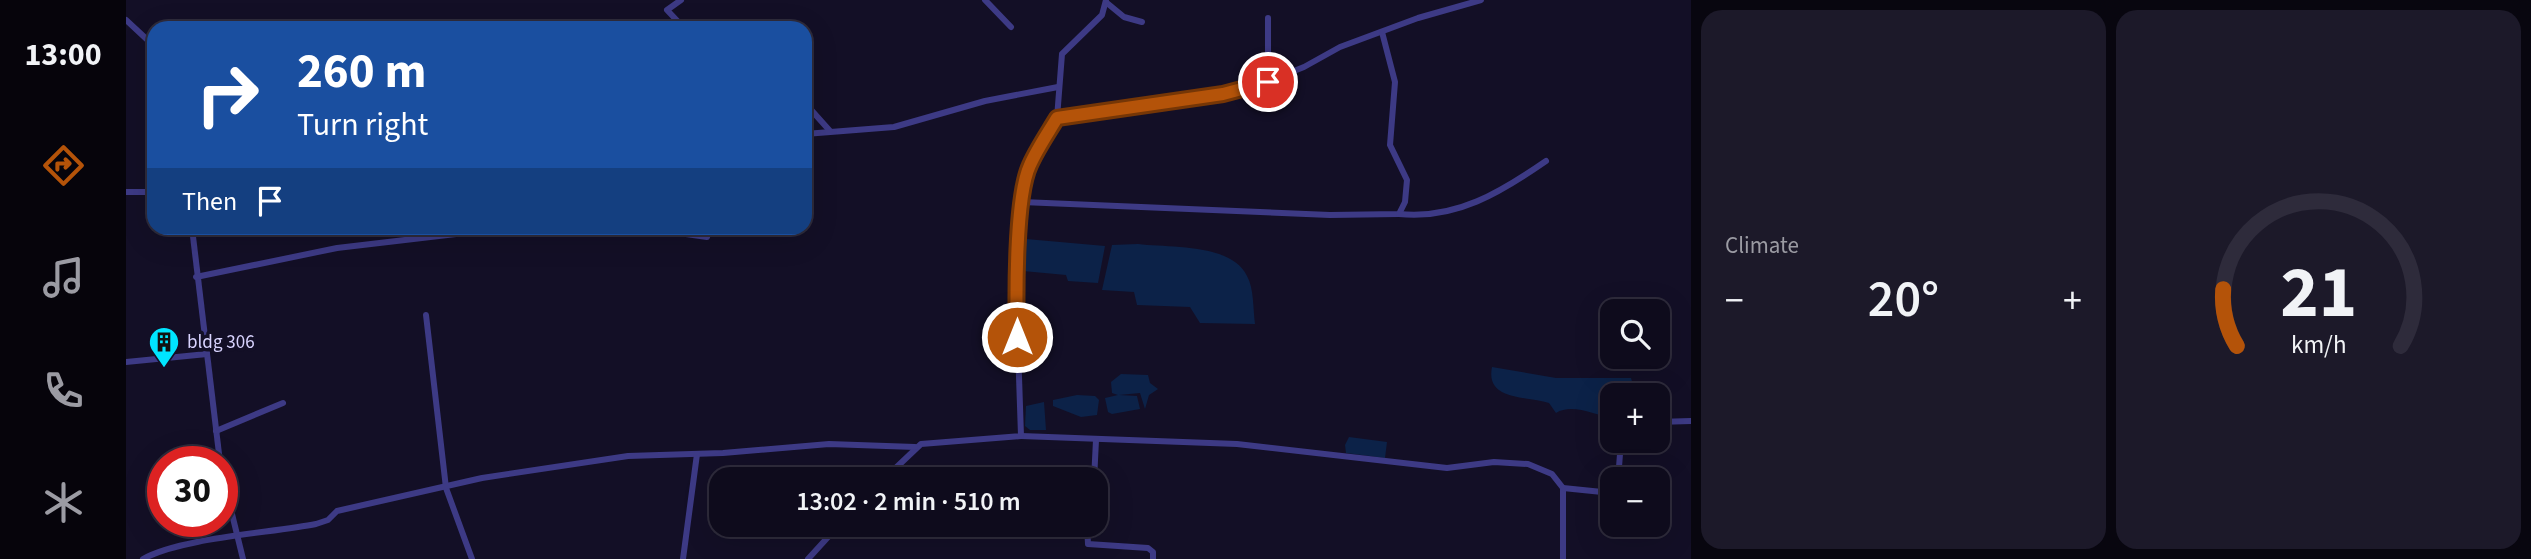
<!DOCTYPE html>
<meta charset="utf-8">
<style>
:root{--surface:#0e0b1c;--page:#1c1929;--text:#f1f3f6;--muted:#9b9ba3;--line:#2e2b3b;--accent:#b45309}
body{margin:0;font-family:"Source Sans 3",sans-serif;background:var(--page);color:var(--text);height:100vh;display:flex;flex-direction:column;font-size:26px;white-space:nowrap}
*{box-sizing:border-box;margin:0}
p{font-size:23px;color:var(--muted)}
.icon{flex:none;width:38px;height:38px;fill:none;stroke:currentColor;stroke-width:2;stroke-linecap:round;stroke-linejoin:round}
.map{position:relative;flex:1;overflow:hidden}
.panel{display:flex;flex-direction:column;gap:10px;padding:10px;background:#08060f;width:840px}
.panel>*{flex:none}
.top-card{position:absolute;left:21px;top:21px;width:665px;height:214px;border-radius:21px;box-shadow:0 7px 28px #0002,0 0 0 2px var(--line);background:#1a4fa0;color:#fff;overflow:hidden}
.tools{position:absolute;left:1474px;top:299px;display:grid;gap:14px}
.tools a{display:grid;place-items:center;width:70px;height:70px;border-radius:14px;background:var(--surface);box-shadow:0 7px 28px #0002,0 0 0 2px var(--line);font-size:35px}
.speed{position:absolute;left:21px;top:446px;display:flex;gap:14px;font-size:35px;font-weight:700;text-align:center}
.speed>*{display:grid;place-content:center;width:91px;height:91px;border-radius:50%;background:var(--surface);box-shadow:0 7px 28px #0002,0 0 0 2px var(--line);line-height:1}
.speed .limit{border:10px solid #d22;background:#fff;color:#111}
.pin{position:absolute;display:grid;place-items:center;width:60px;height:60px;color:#fff;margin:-30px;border:4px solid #fff;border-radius:50%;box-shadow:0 2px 7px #0007}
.me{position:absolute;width:77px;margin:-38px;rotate:0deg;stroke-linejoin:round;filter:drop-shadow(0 0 5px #0008)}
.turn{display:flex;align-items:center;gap:24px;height:147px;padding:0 35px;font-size:32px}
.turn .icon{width:91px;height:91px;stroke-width:2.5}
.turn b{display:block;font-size:49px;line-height:60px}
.then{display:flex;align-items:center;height:66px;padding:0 35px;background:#0003;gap:14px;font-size:26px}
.big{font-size:52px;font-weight:600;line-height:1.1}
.panel .card{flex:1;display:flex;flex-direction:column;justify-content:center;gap:10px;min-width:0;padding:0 24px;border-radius:21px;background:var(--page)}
.panel .dial{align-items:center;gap:0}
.dial svg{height:182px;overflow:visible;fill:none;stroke:var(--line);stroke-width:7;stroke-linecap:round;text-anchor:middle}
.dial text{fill:var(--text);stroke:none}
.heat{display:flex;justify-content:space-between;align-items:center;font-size:38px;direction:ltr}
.panel .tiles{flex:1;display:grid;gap:10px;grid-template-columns:repeat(2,1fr)}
.trip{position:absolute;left:583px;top:467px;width:399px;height:70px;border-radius:21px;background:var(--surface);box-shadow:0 7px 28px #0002,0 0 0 2px var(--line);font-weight:600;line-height:70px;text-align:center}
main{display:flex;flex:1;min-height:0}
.dock{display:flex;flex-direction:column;width:126px;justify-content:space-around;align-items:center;background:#06040b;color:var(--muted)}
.dock .icon{width:49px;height:49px}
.dock .current{color:var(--accent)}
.dock b{font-size:32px;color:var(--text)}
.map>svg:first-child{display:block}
</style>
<main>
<nav class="dock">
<b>13:00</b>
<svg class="icon current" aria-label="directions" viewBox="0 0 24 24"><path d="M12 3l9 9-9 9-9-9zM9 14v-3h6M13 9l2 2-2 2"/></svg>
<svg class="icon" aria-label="music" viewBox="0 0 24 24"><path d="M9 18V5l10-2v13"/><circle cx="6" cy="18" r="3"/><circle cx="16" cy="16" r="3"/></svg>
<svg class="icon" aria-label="phone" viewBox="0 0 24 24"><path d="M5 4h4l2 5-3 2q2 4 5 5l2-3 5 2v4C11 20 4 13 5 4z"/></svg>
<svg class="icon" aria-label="climate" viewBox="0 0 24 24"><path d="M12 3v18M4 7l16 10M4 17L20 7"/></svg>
</nav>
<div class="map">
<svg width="1565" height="559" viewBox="0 0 1565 559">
<rect width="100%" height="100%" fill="#130f26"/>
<g fill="#0c2248">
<polygon points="900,239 979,246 972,283 942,281 940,275 897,271"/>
<path d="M 1012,244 C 1044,248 1105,243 1121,276 C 1128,288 1127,309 1129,324 L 1074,323 L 1064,307 L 1011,305 L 1008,292 L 976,290 L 986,245 Z"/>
<path d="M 1366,367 L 1430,378 L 1505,378 L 1510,395 L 1486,396 L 1486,418 C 1469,415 1446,403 1430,413 L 1423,403 C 1401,396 1359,401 1366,367 Z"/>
<polygon points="995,374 1022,375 1024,383 1032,389 1023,395 1019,409 1014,393 993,395 1011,396 1014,409 986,414 982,412 979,398 992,395 986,393 985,382"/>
<polygon points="951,395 969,396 973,400 971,415 955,417 927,406 927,400"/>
<polygon points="918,402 920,430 904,430 899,426 900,406"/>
<polygon points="1223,437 1261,442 1259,458 1220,453 1219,445"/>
</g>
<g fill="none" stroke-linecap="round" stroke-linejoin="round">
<g stroke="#3d3a85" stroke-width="6">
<polyline points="555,0 541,10 558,28"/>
<polyline points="859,0 885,27"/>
<polyline points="981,3 998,17 1016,22"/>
<polyline points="1142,18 1142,82"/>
<polyline points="0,20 28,46"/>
<polyline points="679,103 704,131"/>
<polyline points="931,118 1125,88 1178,67 1214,47 1292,18 1355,0"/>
<polyline points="679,134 768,127 859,101 932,87"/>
<polyline points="0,192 28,192"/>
<polyline points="896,202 1204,215 1273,214 1279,202 1281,180 1264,145 1269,82 1256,32"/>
<path d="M 1273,214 C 1330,220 1375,192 1420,161"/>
<polyline points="66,228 94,462"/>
<polyline points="457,228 518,228 581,237 584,228"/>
<polyline points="70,277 211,248 364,230 434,228"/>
<polyline points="300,315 320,488 346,559"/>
<polyline points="0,362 81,354"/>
<polyline points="1531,422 1565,421"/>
<polyline points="90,431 157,403"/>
<polyline points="895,436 1111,444 1321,468 1368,462 1402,464 1426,474 1437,488 1437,559"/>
<polyline points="96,473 117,559"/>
<polyline points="757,480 795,444 895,436 891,317 896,202 900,178 904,164 931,118 936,54 976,15 980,0"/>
<polyline points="968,480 970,440"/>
<polyline points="1492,480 1495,441"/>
<polyline points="1437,488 1486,493"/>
<polyline points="961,525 962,544 1022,548 1027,552 1027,559"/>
<path d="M 17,559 C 54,538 144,533 190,524 L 202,520 L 211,511 L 356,478 L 502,456 L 597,453 L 703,444 L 789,447"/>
<polyline points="557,559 571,454"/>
<polyline points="682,559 713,525"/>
</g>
</g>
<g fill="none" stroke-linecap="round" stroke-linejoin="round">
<g stroke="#753606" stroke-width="18">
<path id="route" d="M 891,337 C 890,299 889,197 904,165 C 911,149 922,133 931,118 L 1097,94 L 1142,82"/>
</g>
<use href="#route" stroke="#b45309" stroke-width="12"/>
</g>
<defs>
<g id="building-pin" transform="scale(1.575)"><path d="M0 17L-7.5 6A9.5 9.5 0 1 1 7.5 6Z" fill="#00e5ff" stroke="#130f26"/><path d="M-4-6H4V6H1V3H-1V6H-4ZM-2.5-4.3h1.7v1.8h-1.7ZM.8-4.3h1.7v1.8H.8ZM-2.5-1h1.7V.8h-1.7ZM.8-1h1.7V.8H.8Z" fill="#111"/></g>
</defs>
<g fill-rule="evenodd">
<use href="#building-pin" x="38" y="342"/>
</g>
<g text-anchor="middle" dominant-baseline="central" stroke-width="7" stroke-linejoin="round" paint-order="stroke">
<g font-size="19" fill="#d9d4ff" stroke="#130f26" text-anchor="start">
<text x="61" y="342">bldg 306</text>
</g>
</g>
</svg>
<div class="tools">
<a><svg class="icon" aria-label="search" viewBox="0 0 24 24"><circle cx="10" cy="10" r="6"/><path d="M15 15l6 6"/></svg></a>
<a>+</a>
<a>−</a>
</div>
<div class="speed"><div class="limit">30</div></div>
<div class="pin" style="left:1142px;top:82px;background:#d93025"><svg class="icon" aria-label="arrive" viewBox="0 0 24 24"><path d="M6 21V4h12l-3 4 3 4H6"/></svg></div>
<svg class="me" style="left:891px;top:337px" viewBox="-20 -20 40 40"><circle r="17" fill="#b45309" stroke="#fff" stroke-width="3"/><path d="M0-11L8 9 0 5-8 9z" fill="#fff"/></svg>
<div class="trip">13:02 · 2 min · 510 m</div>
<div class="top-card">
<div class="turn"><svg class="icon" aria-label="right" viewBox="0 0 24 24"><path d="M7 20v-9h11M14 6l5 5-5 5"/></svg><div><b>260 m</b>Turn right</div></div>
<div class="then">Then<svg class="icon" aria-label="arrive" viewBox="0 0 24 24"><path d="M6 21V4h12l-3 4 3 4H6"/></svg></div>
</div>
</div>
<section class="panel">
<div class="tiles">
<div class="card"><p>Climate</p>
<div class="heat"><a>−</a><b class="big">20°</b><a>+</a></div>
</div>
<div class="card dial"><svg viewBox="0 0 100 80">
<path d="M14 69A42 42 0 1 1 86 69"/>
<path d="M14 69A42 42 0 0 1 8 44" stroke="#b45309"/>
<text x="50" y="56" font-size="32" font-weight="700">21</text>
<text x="50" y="72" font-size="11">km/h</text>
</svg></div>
</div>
</section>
</main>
